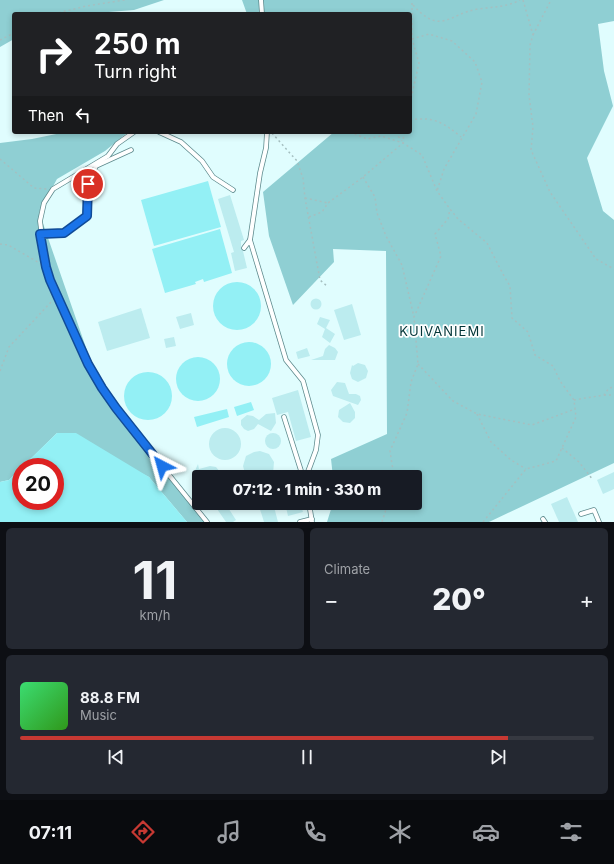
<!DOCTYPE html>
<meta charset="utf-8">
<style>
:root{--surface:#171b24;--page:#242831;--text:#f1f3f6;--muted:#9ea1a6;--line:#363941;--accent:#c73933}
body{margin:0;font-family:Inter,sans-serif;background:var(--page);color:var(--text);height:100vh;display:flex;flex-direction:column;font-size:15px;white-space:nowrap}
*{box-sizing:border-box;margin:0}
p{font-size:13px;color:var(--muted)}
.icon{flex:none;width:22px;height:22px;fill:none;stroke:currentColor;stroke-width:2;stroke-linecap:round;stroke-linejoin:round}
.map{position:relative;height:522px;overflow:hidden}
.drawer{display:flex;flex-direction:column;gap:6px;padding:6px;background:#0d0f14;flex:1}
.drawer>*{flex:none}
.guide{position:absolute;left:12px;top:12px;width:400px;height:122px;border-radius:4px;box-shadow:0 2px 6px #0003;background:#202124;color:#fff;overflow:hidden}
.speed{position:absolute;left:12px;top:458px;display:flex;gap:8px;font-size:20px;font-weight:700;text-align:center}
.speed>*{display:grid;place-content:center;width:52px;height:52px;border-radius:50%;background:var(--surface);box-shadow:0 2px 6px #0003;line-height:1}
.speed .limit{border:6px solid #d22;background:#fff;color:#111}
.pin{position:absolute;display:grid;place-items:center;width:34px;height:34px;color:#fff;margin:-17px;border:2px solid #fff;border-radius:50%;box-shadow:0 1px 4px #0007}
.me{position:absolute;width:44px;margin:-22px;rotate:321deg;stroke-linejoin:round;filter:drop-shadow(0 0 3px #0008)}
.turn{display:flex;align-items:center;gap:14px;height:84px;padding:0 16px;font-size:18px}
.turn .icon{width:52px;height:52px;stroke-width:2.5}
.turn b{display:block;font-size:28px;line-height:34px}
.then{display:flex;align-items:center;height:38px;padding:0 16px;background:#0003;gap:8px;font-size:15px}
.big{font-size:30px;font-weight:800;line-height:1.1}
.drawer .tile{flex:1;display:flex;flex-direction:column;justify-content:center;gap:6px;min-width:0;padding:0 14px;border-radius:6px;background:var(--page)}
.drawer .dial{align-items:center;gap:0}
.dial b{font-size:52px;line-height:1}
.song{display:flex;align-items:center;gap:12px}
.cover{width:48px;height:48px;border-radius:6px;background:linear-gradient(135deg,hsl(140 70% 55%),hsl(110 70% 35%))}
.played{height:4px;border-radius:2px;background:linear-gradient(90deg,var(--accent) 85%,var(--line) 85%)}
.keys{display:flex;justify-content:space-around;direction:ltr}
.heat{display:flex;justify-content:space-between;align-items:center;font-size:22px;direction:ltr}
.drawer .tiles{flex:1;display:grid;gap:6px;grid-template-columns:1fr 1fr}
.tile:last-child{grid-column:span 2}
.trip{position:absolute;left:192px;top:470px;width:230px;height:40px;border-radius:4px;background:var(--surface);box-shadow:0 2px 6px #0003;font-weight:800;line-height:40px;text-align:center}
.menu{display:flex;height:64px;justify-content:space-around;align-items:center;background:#090b0e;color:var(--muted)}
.menu .icon{width:28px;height:28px}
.menu .current{color:var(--accent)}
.menu b{font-size:18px;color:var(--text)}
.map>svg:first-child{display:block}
</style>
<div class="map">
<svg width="614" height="522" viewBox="0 0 614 522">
<rect width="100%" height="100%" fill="#e0fdfe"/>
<g fill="#8fcfd3">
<polygon points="0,0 164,0 134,10 83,14 14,14 14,39 0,47"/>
<polygon points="242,0 614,0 614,21 598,24 604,71 613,106 587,158 603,211 614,220 614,463 489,522 327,522 333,503 415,503 415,477 333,477 331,459 387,434 386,251 333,249 334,262 293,305 269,236 263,192 334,132 410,132 410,14 247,14"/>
<polygon points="66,132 128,132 105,151 57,179 39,212 91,362 105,387 206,522 187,522 149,477 57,433 9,480 0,482 0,143 32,139"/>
</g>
<g fill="#93f0f5">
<polygon points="208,181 221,227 154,246 141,200"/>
<polygon points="220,229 232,273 204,282 203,279 195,282 196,284 165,293 152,249"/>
<circle cx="237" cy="306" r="24"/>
<circle cx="249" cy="364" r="22"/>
<circle cx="198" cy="379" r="22"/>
<circle cx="148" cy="396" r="24"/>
<polygon points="251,402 254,410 237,416 234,407"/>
<polygon points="227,409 229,417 197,427 194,417"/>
<polygon points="57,433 76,433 149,477 187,522 0,522 0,482 9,480 21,468 21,501 55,501 55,467 22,467"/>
</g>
<g fill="#bcecef">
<polygon points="230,195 244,240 241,241 241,248 243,251 247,268 235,271 231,253 234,252 218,199"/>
<circle cx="316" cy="304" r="5.5"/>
<polygon points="352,304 361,335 344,340 334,310"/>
<polygon points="141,308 150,338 107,351 98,322"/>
<polygon points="191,313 194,325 180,329 176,317"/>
<polygon points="320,317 330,320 326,328 335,334 330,343 322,337 325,329 317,324"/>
<polygon points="174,337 176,346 166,348 164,339"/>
<polygon points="329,345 335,348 338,352 335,360 311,360 323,356 325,349"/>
<polygon points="307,348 310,356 298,359 296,352"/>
<polygon points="358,363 365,365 368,371 366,378 358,382 352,379 350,373 352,365 353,366"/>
<polygon points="337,382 345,383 349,394 356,394 360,396 361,400 358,405 333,396 331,390"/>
<polygon points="298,390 311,437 296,441 288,412 277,415 272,398"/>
<polygon points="350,403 355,412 355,418 350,423 343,422 338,417 339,410"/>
<polygon points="275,413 276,423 271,431 258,424 254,429 248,431 244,429 241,425 241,420 247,415 253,416 259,420 266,414"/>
<circle cx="225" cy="444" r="16"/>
<circle cx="273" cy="441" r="8"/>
<polygon points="260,451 269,454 274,462 273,474 271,477 246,477 243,466 246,456 254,452"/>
<polygon points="198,464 199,469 210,466 216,467 224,477 199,477 199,496 194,486 194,477 192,477"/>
<polygon points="614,472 614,489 603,494 597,480"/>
<polygon points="567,497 578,522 559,522 551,504"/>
<polygon points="220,503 225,503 236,520 233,522 226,522 215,506"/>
<polygon points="258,503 273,503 278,522 264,522"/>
<polygon points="285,503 300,503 303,512 288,516"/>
</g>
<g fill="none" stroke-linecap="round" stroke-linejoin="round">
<g stroke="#5c898c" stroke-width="5.5">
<g id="service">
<polyline points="261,0 262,14"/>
<polyline points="134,132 117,144 108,156 53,189 44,203 40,221 46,267 56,297 102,388 123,418 207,522"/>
<polyline points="159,132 181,142 202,161 213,177 233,190"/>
<polyline points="40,234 64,233 87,216 88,184 96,166 131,150"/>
<polyline points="250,240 260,173 266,148 267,132"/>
<polyline points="244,248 250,240 286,360 303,381 318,435 316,450 306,477"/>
<polyline points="284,417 303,477"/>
<polyline points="309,503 312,522"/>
<polyline points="581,514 594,510 599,522"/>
<polyline points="543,519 545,522"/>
<polyline points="300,522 312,519"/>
</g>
</g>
<g stroke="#a5bfc0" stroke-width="1.5" stroke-dasharray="2 3" stroke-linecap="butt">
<polyline points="523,0 533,35 530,45 529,95 533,127 531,150 550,192 596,259 614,269"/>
<path d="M 413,5 C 441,36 448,14 478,9 C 493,7 507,7 520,0"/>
<polyline points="54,14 86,6 125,0"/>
<polyline points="533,35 551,0"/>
<polyline points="412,39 429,34 452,41 475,62 482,82 476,114 444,169 437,191"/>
<polyline points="0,40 14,33"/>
<polyline points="410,103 419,63 412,39 412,0"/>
<path d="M 410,120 C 434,116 444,123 461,137"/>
<polyline points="350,132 367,139 381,136 403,143 422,155 437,191 450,209 458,219 487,243 504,276 510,286 512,318 528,332 535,355 553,366 560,381 574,400 576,417 556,461 526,469 483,522"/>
<polyline points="397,132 397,135 402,141"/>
<polyline points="272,133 297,161 303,178 305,198 320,280 328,287"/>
<polyline points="0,159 34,188 47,189"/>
<polyline points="363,177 375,197 377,213 386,236 402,265 414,317"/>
<polyline points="305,198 328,203"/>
<polyline points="309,217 322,212 328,203 363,177 403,143 404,132"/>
<polyline points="0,244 8,245 41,264"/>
<polyline points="418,364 453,401 477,414 532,425 575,409"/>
<polyline points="0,371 9,347 52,301"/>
<polyline points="604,395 614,395"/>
<polyline points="574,400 604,395 609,388 614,387"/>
<polyline points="477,414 491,442 511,460 526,469"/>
<polyline points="562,448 579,462 593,480"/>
<polyline points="394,477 390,451 407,413 411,382 418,364 414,317 441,256 435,234 448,219 450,209"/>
<polyline points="382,522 388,503"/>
</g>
<use href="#service" stroke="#fff" stroke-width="4"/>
</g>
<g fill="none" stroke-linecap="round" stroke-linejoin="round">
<g stroke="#114b97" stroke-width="10">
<polyline id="route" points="88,184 87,216 64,233 40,234 46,267 50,280 88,364 102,388 116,408 162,466"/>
</g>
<use href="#route" stroke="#1a73e8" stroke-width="7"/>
</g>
<g text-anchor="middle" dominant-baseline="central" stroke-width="3.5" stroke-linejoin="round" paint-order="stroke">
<g font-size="13" letter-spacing="1" fill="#023538" stroke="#fff">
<text x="442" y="331">KUIVANIEMI</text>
</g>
</g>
</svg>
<div class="speed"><div class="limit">20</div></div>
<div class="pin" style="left:88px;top:184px;background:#d93025"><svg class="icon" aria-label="arrive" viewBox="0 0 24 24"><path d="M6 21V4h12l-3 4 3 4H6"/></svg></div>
<svg class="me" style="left:162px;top:466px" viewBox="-20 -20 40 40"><path d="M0-17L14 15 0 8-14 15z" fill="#1a73e8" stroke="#fff" stroke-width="4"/></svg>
<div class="trip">07:12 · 1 min · 330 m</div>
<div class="guide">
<div class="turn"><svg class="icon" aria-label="right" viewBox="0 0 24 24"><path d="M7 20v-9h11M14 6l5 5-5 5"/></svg><div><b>250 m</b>Turn right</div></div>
<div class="then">Then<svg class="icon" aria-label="left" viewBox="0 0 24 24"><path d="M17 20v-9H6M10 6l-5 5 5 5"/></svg></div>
</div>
</div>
<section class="drawer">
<div class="tiles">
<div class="tile dial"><b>11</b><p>km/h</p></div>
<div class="tile"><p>Climate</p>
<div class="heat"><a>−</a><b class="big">20°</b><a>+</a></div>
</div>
<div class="tile">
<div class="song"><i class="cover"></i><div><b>88.8 FM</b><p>Music</p></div></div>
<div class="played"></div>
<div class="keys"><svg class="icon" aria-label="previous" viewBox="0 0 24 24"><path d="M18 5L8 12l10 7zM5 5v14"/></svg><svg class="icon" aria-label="pause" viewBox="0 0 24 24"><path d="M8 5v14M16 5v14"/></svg><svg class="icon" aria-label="next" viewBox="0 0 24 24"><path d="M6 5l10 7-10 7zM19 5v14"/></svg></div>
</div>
</div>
</section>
<nav class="menu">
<b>07:11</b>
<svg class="icon current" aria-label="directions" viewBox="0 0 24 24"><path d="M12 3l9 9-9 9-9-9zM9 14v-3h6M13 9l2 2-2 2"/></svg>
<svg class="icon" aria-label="music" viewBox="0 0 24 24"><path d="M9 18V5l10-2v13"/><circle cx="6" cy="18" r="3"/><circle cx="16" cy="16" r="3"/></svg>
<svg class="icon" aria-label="phone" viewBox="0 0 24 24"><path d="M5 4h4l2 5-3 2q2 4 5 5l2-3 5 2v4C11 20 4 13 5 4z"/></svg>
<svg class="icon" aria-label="climate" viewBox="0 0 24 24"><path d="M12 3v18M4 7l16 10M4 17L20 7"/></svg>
<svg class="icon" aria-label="car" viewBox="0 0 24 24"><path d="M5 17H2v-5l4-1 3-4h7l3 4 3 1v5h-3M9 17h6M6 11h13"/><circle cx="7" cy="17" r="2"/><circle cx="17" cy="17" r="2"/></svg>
<svg class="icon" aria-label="filters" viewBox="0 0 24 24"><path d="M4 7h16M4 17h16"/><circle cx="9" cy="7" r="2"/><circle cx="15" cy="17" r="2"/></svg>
</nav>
